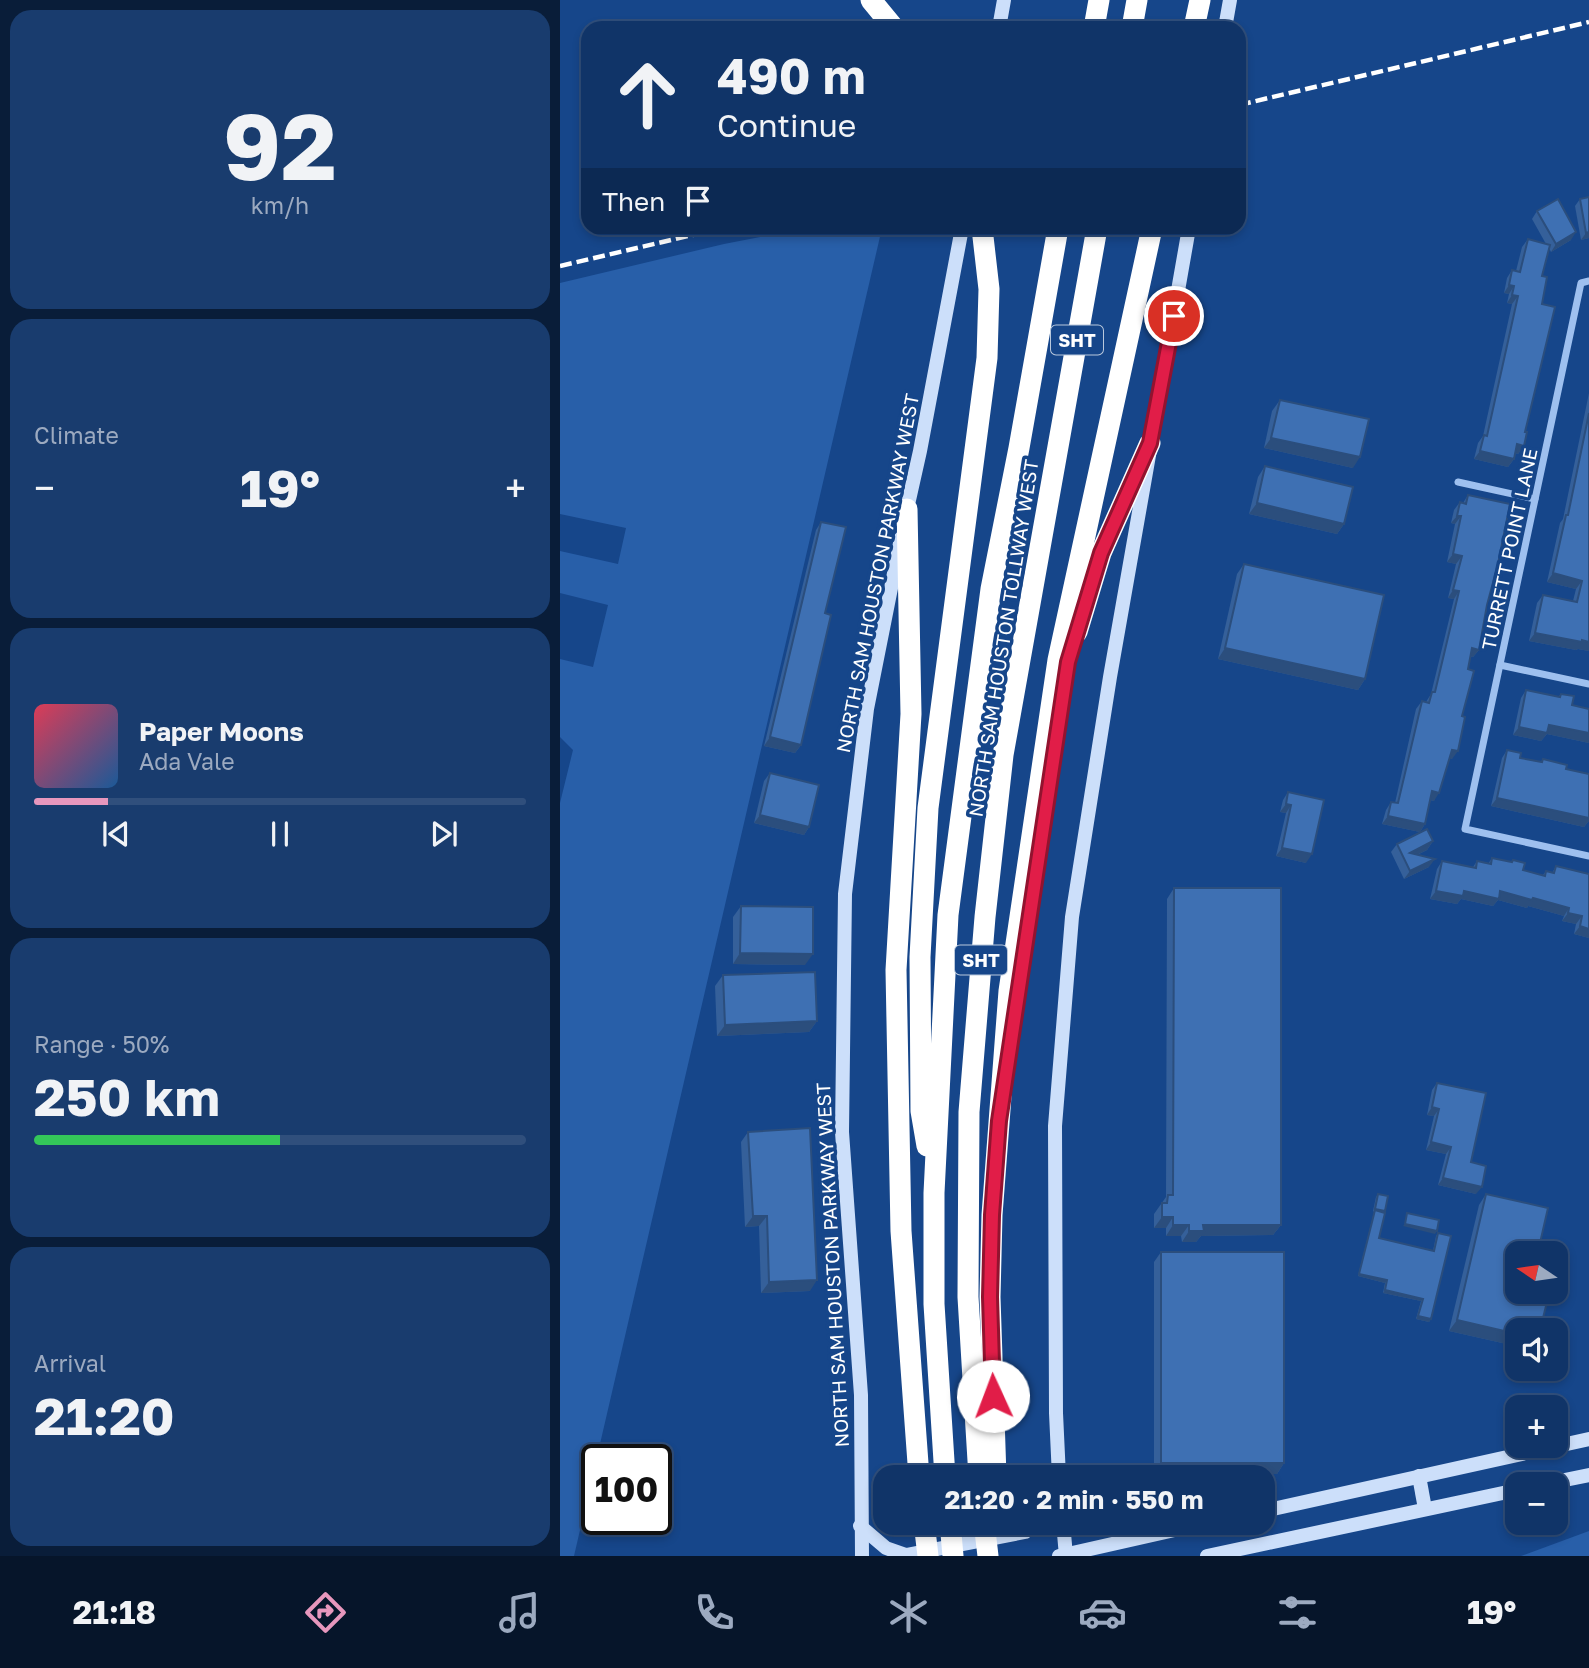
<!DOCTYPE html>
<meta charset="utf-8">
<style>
:root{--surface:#103468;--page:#193c6e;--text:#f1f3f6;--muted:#9caac0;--line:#304f7c;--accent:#e797bd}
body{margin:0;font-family:"Golos Text",sans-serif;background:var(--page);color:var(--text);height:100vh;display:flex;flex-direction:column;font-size:26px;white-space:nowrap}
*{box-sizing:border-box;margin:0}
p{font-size:23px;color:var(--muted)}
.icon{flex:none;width:38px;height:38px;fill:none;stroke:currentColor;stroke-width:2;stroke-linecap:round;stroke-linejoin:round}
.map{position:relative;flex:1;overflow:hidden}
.side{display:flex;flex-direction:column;gap:10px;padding:10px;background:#091d39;width:560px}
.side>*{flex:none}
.banner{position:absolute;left:21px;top:21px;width:665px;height:214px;border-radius:21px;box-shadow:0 4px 10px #0003,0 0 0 2px var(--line);background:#103468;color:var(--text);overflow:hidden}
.needle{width:46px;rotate:283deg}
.controls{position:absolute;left:945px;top:1241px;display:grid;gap:14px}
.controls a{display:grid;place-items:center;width:63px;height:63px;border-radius:14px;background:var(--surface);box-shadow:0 4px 10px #0003,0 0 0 2px var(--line);font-size:35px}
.speed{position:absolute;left:21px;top:1444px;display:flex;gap:14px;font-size:35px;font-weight:700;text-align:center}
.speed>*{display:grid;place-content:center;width:91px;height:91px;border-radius:50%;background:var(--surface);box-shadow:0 4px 10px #0003,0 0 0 2px var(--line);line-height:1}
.speed .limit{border:4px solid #111;border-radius:10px;background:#fff;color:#111}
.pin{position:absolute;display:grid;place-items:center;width:60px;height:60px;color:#fff;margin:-30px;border:4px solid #fff;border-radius:50%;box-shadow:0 2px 7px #0007}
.me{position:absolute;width:77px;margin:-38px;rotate:358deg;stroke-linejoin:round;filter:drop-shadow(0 0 5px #0008)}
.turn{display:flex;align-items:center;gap:24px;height:147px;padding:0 21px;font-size:32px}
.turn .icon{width:91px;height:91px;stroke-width:2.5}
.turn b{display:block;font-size:49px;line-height:60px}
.then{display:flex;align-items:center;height:66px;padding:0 21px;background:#0003;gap:14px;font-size:26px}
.big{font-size:52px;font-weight:700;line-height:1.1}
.side .tile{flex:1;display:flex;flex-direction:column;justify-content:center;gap:10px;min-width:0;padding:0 24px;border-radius:21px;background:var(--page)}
.side .dial{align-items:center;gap:0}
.dial b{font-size:91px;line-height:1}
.song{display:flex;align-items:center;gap:21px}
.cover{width:84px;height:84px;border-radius:10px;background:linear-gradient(135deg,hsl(350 70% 55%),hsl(210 70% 35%))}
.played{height:7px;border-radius:4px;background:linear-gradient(90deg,var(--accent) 15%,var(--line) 15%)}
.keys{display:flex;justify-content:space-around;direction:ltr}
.heat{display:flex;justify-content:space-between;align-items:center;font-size:38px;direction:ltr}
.charge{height:10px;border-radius:5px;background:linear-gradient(90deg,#34c759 50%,var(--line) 0)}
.trip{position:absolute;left:313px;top:1465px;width:402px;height:70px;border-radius:21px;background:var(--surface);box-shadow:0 4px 10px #0003,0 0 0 2px var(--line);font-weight:700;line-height:70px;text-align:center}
.menu{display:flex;height:112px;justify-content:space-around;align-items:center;background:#06152a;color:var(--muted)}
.menu .icon{width:49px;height:49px}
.menu .active{color:var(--accent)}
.menu b{font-size:32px;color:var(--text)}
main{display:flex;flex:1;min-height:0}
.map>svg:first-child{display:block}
</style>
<main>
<section class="side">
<div class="tile dial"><b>92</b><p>km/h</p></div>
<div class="tile"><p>Climate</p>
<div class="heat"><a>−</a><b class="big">19°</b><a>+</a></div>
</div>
<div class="tile">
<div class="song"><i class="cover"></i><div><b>Paper Moons</b><p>Ada Vale</p></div></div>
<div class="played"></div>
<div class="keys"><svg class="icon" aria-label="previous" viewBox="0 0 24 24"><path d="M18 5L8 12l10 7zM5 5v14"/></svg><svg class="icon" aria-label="pause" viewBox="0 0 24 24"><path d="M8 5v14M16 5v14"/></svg><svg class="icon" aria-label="next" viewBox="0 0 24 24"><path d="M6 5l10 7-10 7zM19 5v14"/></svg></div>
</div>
<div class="tile"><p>Range · 50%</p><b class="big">250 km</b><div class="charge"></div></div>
<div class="tile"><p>Arrival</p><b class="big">21:20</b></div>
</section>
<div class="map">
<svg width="1029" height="1556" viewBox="0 0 1029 1556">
<rect width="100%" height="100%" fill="#16468a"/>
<g fill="#285fa9">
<polygon points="247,228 322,228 14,1556 0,1556 0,803 13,750 0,737 0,659 33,667 48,605 0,593 0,551 58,564 66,528 0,514 0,283 164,244"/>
<polygon points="1029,1531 1029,1556 961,1556"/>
</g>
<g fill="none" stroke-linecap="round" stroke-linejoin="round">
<g stroke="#9ec0ef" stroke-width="7">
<polyline points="1029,281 1021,283 905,829 1029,856"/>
<polyline points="898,482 975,499"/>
<polyline points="940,665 1029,684"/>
</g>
<g stroke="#ccdffa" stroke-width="14">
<polyline points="439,28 444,0"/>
<polyline points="665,28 670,0"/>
<polyline points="345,518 360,451 402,228"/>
<polyline points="859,1476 865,1509"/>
<polyline points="499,1477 496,1413 495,1126 512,917 550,677 629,228"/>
<polyline points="985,1484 1029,1475"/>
<polyline points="704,1511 1029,1439"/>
<polyline points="503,1522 506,1556"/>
<polyline points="543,1522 585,1536"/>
<polyline points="300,1526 326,1548 346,1555 465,1532 477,1522"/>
<polyline points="302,1556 301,1395 282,1132 285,894 307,709 341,538"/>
<polyline points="499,1556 650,1522"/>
<polyline points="647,1556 957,1490"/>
</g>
<g stroke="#fff" stroke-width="21">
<polyline points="311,0 334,28"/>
<polyline points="534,28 539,0"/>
<polyline points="572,28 577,0"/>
<polyline points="634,28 640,0"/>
<polyline points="347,509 351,714 336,970 341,1231 359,1477"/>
<polyline points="517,632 541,553 590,443"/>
<polyline points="367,1146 361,1111 360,957 368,808 427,358 429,289 422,228"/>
<polyline points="385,1477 374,1304 374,1193 388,915 431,589 459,448 498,228"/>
<polyline points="419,1477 408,1297 409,1112 425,917 443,755 537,228"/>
<polyline points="436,1477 430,1297 432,1215 449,991 498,660 592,228"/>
</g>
<g stroke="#fff" stroke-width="4.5" stroke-dasharray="12 5" stroke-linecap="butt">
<polyline points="679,105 1029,22"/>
<polyline points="0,266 162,228"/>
</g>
<g stroke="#fff" stroke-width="21">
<polyline points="364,1522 368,1556"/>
<polyline points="390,1522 393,1556"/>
<polyline points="424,1522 428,1556"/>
</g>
</g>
<g fill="#35609a">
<polygon points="1029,197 1029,238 1021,240 1015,206 1020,199"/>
<polygon points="977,211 1011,240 991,252 989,248 982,276 982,304 964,446 958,454 955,453 954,459 948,467 914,459 918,443 923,436 952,304 947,303 949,294 944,293 947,278 952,270 956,271 962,247 968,239 986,244 972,219"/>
<polygon points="1029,393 1029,651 1018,649 1016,650 969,641 977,603 983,595 1013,601 1016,589 987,582 1000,523 1003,519"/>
<polygon points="720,400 793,468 704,448 712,411"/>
<polygon points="705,466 784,524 777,534 689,514 698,477"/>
<polygon points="908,495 927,605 919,650 913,657 910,657 902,716 892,759 890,758 874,801 870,800 865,824 860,832 822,824 826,810 831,802 835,803 856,709 862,701 866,702 871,694 894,599 888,598 896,564 887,562 895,524 891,523 894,510 900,502 903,503"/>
<polygon points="261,522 265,613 241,745 235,753 204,746 256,530"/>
<polygon points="684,564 805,679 798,690 658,659 677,574"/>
<polygon points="966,690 998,697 1001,694 1012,705 1029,709 1029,743 987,734 981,741 953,735 961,698"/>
<polygon points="947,750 960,758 981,762 983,759 1006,769 1029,774 1029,822 1028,822 1024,827 931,806 942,758"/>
<polygon points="210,773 249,827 244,835 194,823 204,781"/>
<polygon points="728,792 746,863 716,856 726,813 720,812 723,800"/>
<polygon points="873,841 867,850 857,855 869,867 844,879 831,852 837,844"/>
<polygon points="932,858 951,862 953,860 963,870 983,875 986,871 992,873 996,866 1029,874 1029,938 1014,934 1016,924 1002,921 1004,916 968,906 967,908 938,900 933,906 901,899 897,904 870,899 877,869 882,861 913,867 917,861 928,864"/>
<polygon points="614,888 721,1225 713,1235 641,1236 636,1242 622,1242 621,1236 606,1236 606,1228 594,1228 594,1214 606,1197 607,899"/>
<polygon points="181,906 245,965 173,964 173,917"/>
<polygon points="163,975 257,1021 249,1032 157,1036 155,986"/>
<polygon points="877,1083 911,1162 916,1194 878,1185 886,1154 866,1150 874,1116 867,1115 872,1090"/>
<polygon points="188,1132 250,1291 201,1293 199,1226 185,1227 181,1142"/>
<polygon points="818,1194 824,1212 819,1238 873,1251 876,1236 878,1233 871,1319 869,1322 856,1319 861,1301 823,1293 825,1283 798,1276 814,1212 813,1211 816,1197"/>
<polygon points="926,1194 957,1330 957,1337 951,1345 889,1331 919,1205"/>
<polygon points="601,1252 724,1463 717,1474 594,1474 594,1262"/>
</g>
<g fill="#2b4e7d">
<polygon points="1016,232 1011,240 991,252 996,244"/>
<polygon points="1029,232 1029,238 1021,240 1026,233"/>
<polygon points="949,285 954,286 949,294 944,293"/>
<polygon points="952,295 958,296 952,304 947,303"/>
<polygon points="711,438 800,457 793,468 704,448"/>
<polygon points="957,444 964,446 958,454 952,452"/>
<polygon points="920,451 954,459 948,467 914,459"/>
<polygon points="697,503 784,524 777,534 689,514"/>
<polygon points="897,516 901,516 895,524 891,523"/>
<polygon points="893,554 902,556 896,564 887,562"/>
<polygon points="993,573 1022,581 1016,589 987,582"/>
<polygon points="893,590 899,591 894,599 888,598"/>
<polygon points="975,633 1029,642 1029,651 1018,649 1016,650 969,641"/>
<polygon points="665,648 805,679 798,690 658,659"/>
<polygon points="912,648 919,650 913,657 907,656"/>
<polygon points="989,725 1029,733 1029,743 987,734 981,741 953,735 959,727"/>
<polygon points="210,737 241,745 235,753 204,746"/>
<polygon points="892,750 898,751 892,759 887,758"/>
<polygon points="872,791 879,793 874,801 867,799"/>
<polygon points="937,798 1029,816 1029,822 1028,822 1024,827 931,806"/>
<polygon points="726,804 731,805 726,813 720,812"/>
<polygon points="200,815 249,827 244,835 194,823"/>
<polygon points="828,816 865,824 860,832 822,824"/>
<polygon points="873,841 867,850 844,861 850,853"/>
<polygon points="722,848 752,854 746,863 716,856"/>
<polygon points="875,859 869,867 844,879 850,871"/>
<polygon points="876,891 940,891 973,898 1009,908 1004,916 968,906 967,908 938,900 933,906 901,899 897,904 870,899"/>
<polygon points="1008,913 1022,916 1016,924 1002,921"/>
<polygon points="1020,926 1029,929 1029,938 1014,934"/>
<polygon points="180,953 253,954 245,965 173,964"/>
<polygon points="257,1021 249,1032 157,1036 165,1025"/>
<polygon points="872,1107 879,1109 874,1116 867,1115"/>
<polygon points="871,1142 891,1147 886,1154 866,1150"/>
<polygon points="883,1178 922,1187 916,1194 878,1185"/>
<polygon points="193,1216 207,1216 199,1226 185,1227"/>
<polygon points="602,1217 613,1217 606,1228 594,1228"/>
<polygon points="845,1224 877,1231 875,1234 843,1226"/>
<polygon points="613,1225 629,1225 621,1236 606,1236"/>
<polygon points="643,1225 721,1225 713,1235 641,1236 636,1242 622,1242 629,1231"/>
<polygon points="799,1274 827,1280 825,1283 798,1276"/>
<polygon points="257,1280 250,1291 201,1293 209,1282"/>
<polygon points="825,1290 863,1299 861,1301 823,1293"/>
<polygon points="858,1316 871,1319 869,1322 856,1319"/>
<polygon points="897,1320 957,1334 957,1337 951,1345 889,1331"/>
<polygon points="962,1321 981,1326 978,1330 957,1330"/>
<polygon points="601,1463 724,1463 717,1474 594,1474"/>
</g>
<g fill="#3e70b3" stroke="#2b4e7d" stroke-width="2">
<polygon points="1029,197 1029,232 1026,233 1020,199"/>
<polygon points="998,199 1016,232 996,244 977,211"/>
<polygon points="968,239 990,245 982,276 987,277 982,304 995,307 965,432 967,432 964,446 957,444 954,459 920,451 924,435 927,436 958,296 952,295 954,286 949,285 952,270 960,272"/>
<polygon points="720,400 809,419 800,457 711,438"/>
<polygon points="1029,413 1029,642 1022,640 1022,642 975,633 983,595 1017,602 1022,581 993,573 1006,515 1008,515"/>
<polygon points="705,466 793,487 784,524 697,503"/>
<polygon points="908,495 950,504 938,564 927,605 919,650 912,648 908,669 914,671 902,716 905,717 898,751 892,750 879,793 872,791 865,824 828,816 831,802 838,803 862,701 869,703 872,692 875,692 899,591 893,590 902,556 893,554 901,516 897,516 900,502 906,504"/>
<polygon points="261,522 286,527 265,613 271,615 241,745 210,737"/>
<polygon points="684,564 824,595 805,679 665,648"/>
<polygon points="966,690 1000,697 1001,694 1014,696 1012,705 1029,709 1029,733 989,725 987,733 959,727"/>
<polygon points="947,750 961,753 960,758 982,762 983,759 1007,765 1006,769 1029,774 1029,818 937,798"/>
<polygon points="210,773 259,785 249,827 200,815"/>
<polygon points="728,792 764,800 752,854 722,848 731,805 726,804"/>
<polygon points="867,829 873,841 850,853 875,859 850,871 837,844"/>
<polygon points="932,858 952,862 953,860 965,863 963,870 985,876 986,871 994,873 996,866 1029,874 1029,929 1020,926 1022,916 1008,913 1009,908 973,898 972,900 940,891 939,899 904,891 903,896 876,891 882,861 916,868 917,861 931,864"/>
<polygon points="614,888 721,888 721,1225 643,1225 644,1231 629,1231 629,1225 613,1225 613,1217 602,1217 602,1203 607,1203 608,1195 613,1195"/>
<polygon points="181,906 253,907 253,954 180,953"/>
<polygon points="255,972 257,1021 165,1025 163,975"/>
<polygon points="877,1083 926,1093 911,1162 926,1166 922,1187 883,1178 891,1147 871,1142 879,1109 872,1107"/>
<polygon points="250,1128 257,1280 209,1282 207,1216 193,1216 188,1132"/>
<polygon points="818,1194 828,1196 825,1211 815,1209"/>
<polygon points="926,1194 988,1208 980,1243 1002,1249 996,1277 996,1253 957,1253 957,1292 992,1292 990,1303 987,1302 981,1326 962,1321 960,1330 957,1330 957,1334 897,1320"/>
<polygon points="815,1210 825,1213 819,1238 874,1251 878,1233 891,1236 871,1319 858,1316 863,1299 825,1290 827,1280 799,1274"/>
<polygon points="847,1213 879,1220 877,1231 845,1224"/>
<rect x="601" y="1252" width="123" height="211"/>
</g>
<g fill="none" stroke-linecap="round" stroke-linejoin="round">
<g stroke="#92132f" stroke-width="18">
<polyline id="route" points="433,1396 430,1297 432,1215 439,1121 508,662 541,553 590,443 614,316"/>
</g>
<use href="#route" stroke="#e11d48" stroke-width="12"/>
</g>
<g text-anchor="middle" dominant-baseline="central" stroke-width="7" stroke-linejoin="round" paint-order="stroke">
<g fill="#16468a" stroke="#b9c8dc" stroke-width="2">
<rect x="491" y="325.5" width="52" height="29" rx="5"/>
<rect x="395" y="945.5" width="52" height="29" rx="5"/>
</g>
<g font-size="18" font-weight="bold" fill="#fff">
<text x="517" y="340">SHT</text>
<text x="421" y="960">SHT</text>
</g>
<g font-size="19" fill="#fff" stroke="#16468a">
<text transform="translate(949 549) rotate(-78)">TURRETT POINT LANE</text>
<text transform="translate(317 573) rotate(-79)">NORTH SAM HOUSTON PARKWAY WEST</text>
<text transform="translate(443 638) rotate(-81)">NORTH SAM HOUSTON TOLLWAY WEST</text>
<text transform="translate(272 1265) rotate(-93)">NORTH SAM HOUSTON PARKWAY WEST</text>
</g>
</g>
</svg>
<div class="controls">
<a><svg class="needle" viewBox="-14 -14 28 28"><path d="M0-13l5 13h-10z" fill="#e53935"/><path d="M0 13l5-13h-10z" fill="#9caac0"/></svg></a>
<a><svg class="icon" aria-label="sound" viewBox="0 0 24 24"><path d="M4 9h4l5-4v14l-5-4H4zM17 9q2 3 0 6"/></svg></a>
<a>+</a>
<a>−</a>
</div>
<div class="speed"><div class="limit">100</div></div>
<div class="pin" style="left:614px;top:316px;background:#d93025"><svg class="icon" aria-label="arrive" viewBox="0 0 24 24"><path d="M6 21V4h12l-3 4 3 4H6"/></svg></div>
<svg class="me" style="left:433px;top:1396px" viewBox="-20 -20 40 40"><circle r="19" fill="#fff"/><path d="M0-13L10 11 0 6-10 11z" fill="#e11d48"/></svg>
<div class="trip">21:20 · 2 min · 550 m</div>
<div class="banner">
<div class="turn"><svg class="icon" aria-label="ahead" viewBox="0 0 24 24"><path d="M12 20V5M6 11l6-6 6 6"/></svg><div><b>490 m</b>Continue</div></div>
<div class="then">Then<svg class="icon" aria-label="arrive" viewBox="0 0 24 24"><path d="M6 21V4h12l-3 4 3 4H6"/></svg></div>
</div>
</div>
</main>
<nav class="menu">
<b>21:18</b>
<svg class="icon active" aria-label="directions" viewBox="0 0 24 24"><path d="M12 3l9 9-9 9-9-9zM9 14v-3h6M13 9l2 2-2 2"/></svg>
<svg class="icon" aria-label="music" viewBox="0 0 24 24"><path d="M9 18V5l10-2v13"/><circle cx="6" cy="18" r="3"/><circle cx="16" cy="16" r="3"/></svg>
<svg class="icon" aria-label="phone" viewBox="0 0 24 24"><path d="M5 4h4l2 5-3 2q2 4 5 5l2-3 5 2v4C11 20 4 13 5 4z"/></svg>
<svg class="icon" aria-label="climate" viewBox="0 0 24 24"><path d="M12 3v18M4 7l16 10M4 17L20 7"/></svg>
<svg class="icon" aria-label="car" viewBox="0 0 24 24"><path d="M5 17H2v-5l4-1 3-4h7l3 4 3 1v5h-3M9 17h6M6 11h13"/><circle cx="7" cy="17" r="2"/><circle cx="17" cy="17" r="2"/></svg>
<svg class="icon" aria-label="filters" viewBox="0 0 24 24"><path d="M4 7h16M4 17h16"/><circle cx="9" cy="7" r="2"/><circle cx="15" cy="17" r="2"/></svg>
<b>19°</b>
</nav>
